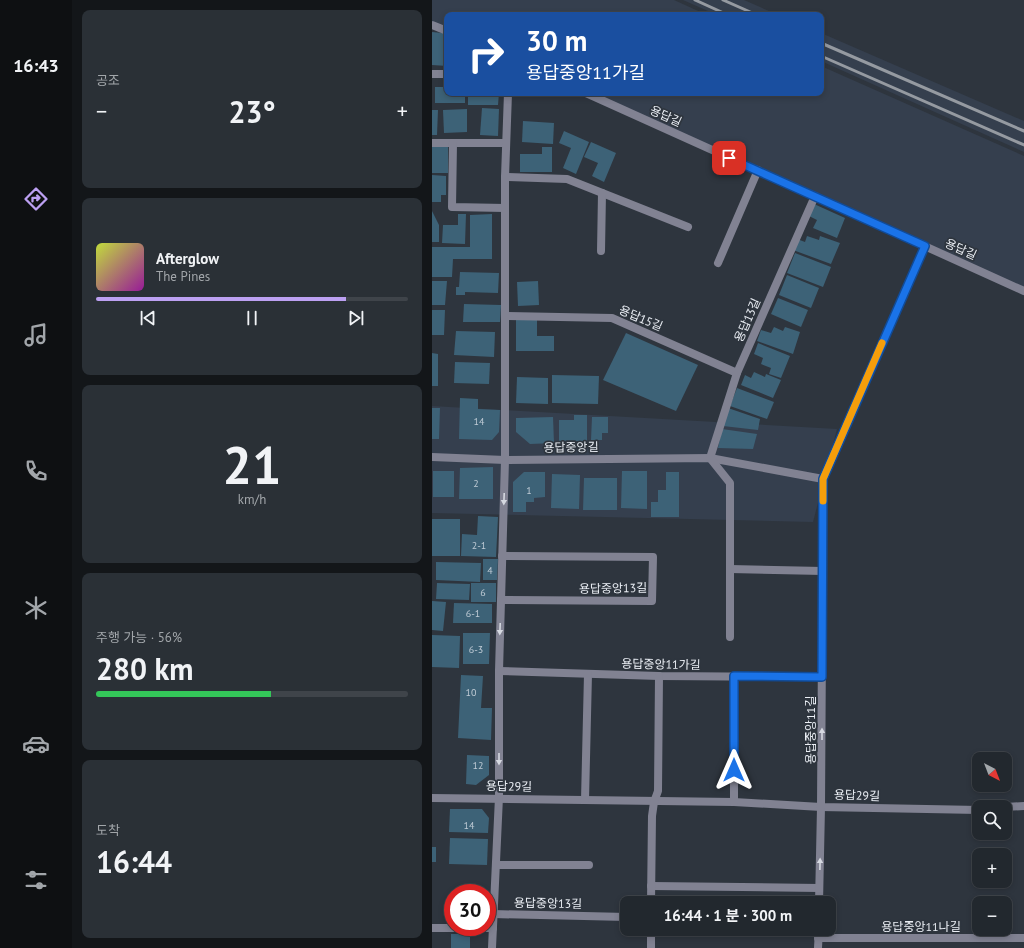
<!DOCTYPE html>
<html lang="ko">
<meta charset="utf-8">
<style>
:root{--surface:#22282e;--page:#2a3036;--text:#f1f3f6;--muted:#a2a6aa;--line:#3f444a;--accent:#bca0f2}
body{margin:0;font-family:"PT Sans","Noto Sans KR",sans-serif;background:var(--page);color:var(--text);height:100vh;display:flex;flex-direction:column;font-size:15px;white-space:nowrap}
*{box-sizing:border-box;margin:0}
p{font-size:13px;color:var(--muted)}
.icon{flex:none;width:22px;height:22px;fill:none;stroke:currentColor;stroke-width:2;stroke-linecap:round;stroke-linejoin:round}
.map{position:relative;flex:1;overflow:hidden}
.details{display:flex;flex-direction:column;gap:10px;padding:10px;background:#131619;width:360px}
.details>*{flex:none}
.hud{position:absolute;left:12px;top:12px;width:380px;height:84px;border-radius:8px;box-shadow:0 2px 6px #0003,0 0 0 1px var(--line);background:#1a4fa0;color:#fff;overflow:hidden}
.needle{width:26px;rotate:138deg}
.controls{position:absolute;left:540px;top:752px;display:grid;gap:8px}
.controls a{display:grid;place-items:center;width:40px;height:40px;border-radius:8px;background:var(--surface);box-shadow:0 2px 6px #0003,0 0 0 1px var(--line);font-size:20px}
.speed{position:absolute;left:12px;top:884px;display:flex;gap:8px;font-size:20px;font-weight:700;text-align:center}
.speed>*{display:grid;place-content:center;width:52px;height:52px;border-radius:50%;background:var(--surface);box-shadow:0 2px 6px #0003,0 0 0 1px var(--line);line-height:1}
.speed .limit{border:6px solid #d22;background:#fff;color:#111}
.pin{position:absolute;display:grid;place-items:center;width:34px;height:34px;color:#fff;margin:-17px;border-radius:8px;box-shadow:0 2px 6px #0006}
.me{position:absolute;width:44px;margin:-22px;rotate:0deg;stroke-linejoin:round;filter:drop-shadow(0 0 3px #0008)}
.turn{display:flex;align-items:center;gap:14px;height:84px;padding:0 16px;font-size:18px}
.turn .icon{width:52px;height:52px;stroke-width:2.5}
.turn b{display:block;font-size:28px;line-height:34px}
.big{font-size:30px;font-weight:700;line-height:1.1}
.details .widget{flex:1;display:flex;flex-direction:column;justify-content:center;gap:6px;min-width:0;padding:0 14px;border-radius:8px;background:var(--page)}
.details .dial{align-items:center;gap:0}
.dial b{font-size:52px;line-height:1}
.song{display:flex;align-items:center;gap:12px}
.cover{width:48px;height:48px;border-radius:6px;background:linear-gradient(135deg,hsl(70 70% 55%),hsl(300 70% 35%))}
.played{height:4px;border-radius:2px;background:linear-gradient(90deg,var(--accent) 80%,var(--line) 80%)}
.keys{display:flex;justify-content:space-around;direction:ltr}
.heat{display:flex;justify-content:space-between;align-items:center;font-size:22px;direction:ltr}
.charge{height:6px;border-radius:3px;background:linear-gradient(90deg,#34c759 56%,var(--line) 0)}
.trip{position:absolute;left:188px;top:896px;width:216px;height:40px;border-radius:8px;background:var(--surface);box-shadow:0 2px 6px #0003,0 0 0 1px var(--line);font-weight:700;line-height:40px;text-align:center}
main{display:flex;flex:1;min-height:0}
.tab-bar{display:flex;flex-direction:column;width:72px;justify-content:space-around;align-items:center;background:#0e1012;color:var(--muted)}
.tab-bar .icon{width:28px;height:28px}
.tab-bar .current{color:var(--accent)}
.tab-bar b{font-size:18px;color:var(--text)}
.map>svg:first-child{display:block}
</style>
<main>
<nav class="tab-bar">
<b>16:43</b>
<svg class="icon current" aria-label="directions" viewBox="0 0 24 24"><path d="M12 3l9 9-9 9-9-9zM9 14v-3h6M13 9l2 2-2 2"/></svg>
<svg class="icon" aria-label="music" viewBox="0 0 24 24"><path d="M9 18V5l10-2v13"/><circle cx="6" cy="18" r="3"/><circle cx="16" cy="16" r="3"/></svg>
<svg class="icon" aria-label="phone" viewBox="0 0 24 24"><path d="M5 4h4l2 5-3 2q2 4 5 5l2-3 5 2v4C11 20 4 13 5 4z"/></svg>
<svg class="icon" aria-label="climate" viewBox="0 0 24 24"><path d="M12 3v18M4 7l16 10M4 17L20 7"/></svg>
<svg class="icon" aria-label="car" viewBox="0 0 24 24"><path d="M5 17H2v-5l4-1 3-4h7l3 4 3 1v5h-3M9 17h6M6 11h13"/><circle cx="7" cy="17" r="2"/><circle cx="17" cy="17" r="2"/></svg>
<svg class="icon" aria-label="filters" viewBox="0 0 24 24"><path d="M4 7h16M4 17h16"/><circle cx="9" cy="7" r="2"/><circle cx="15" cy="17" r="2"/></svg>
</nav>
<section class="details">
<div class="widget"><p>공조</p>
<div class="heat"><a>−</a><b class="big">23°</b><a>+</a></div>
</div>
<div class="widget">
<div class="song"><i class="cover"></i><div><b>Afterglow</b><p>The Pines</p></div></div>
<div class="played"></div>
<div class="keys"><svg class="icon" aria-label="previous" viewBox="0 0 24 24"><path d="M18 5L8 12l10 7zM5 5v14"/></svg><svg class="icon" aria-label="pause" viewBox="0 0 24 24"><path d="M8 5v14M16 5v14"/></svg><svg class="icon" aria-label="next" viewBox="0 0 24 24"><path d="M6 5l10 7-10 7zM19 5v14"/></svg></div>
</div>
<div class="widget dial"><b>21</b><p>km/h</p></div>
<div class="widget"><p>주행 가능 · 56%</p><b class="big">280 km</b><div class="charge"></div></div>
<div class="widget"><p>도착</p><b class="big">16:44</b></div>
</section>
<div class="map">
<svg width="592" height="948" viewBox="0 0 592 948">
<rect width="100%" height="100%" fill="#2e353e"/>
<g fill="#353f4e">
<polygon points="0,0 242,0 275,15 15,15 15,32 0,24"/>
<polygon points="251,0 312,0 346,15 285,15"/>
<polygon points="389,33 592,121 592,152 389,61"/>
<polygon points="389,66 592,156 592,289 151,93 389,93"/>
<polygon points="0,406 405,429 381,522 0,513"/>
</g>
<g fill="#3d6277">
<polygon points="0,32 11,33 13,41 15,41 15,66 0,65"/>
<polygon points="12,77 15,77 15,93 33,93 33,103 3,103 3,87 12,87"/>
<polygon points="36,93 67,93 66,105 36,105"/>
<polygon points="50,108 67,109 66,136 48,135"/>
<polygon points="35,109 35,132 12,133 11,110"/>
<polygon points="0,110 6,110 5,135 0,135"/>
<polygon points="91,121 122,123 121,144 90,142"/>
<polygon points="132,131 157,142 144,174 131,168 139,148 127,143"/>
<polygon points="159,142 184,153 172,182 160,176 166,163 152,157"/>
<rect x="0" y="146" width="16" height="27"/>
<polygon points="110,147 120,147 120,172 88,172 88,154 110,154"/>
<polygon points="0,175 14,176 14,195 9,195 9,202 0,202"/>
<polygon points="382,204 413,218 405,238 381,228 385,220 377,216"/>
<polygon points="0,211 7,225 7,242 0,242"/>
<polygon points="26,214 34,214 33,244 10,243 11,225 26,225"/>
<polygon points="60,214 60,259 21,259 20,277 0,277 0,247 38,247 38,215"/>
<polygon points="375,236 387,240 388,236 408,243 399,264 361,250 365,239 373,242"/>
<polygon points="363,253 399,267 391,287 355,273"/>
<polygon points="28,272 67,273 66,293 33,292 33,295 24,295 24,287 27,287"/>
<polygon points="355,275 387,288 379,308 347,295"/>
<polygon points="0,281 15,281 13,305 0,305"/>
<polygon points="106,281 107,305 86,306 85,282"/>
<polygon points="346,298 376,310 369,327 339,314"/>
<polygon points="32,304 69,305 68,322 31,322"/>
<polygon points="0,310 13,310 12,335 0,335"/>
<polygon points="84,320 105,320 105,336 122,336 122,351 84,351"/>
<polygon points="342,327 351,331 353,327 368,332 361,354 325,341 329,330 339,333"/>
<polygon points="24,331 63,332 62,357 22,355"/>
<polygon points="194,333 266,365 244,411 171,380"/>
<polygon points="326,343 358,356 349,378 337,374 339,368 329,364 331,358 322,354"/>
<polygon points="0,353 6,354 6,386 0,386"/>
<polygon points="23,362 58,363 57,384 22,383"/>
<polygon points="322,372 333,377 334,374 349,380 341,398 309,385 313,375 319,378"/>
<polygon points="120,375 167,376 166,404 120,403"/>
<polygon points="85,377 116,378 116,404 84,403"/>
<polygon points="305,388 342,402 335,419 298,406"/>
<polygon points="28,398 46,399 46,409 68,410 67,432 60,440 27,439"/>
<polygon points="0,408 8,408 7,439 0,439"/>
<polygon points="296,408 328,419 326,430 291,426"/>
<polygon points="142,415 155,415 155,441 127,441 127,420 142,420"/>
<polygon points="121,417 122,443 98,444 84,432 84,418"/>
<polygon points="160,417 176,417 176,433 170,433 170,440 159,440"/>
<polygon points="290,429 325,434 321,449 286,448"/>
<polygon points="61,467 61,499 27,499 28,468"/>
<rect x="1" y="471" width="21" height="26"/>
<polygon points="190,471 215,471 215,509 189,508"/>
<polygon points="92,472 113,472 113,497 102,498 102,502 94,502 94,512 81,512 81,482"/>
<polygon points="234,472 247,472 247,517 219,517 219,502 226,502 226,490 234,490"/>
<polygon points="120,474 148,475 147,509 119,508"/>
<polygon points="152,478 185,478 185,510 151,510"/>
<polygon points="46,516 66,517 64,557 29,556 30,534 45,535"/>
<rect x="0" y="519" width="28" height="37"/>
<polygon points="51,559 66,559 65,580 51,580"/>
<polygon points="4,562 49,563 48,582 4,580"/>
<polygon points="5,583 38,584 37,600 4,599"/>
<rect x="39" y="583" width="25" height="19"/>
<polygon points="0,601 14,602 11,631 0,630"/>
<polygon points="22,603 60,604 60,623 21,623"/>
<polygon points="31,633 58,633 57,664 31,664"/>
<polygon points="0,635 28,636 27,668 0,667"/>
<polygon points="29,675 51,676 49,708 60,708 59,740 26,738"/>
<polygon points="35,755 57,756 57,775 44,785 34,784"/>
<polygon points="18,809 50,809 57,818 56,833 17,832"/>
<polygon points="18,838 56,839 55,865 17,864"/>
<rect x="0" y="847" width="4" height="15"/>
<rect x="19" y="934" width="19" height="14"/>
</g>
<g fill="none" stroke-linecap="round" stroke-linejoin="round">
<polyline stroke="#818292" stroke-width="8" points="64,865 157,865"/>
<g stroke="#818292" stroke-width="8">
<polyline points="0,25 15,31"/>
<polyline points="0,74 15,74"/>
<polyline points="154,93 592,291"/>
<polyline points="0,143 74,143"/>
<polyline points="21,143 20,207 73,208"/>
<polyline points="73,177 135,179 256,227"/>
<polyline points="169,251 170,193"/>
<polyline points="286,263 326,170"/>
<polyline points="74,316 180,318 305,373"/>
<polyline points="0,457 73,460 278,458 391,479"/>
<polyline points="298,569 391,571"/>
<polyline points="69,600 220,601 221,557 70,556"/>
<polyline points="298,637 298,483 278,458 305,373 383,196"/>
<polyline points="67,671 227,676 390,677"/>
<polyline points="0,798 302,802 389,807 547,810"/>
<polyline points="153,800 156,674"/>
<polyline points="302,802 302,676"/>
<polyline points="573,807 592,806"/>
<polyline points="219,886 387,888"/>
<polyline points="219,903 220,816 222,802 226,791 227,676"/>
<polyline points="387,903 389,807 391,479 493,246"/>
<polyline points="61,914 195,917"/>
<polyline points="0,928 61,928"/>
<polyline points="386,938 592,938"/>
<polyline points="60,948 67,797 67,671 73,460 73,177 76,93"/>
<polyline points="219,948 219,929"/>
<polyline points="386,948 387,929"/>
</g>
<g stroke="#959aa1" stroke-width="3">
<polyline points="263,0 296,15"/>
<polyline points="291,0 325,15"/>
<polyline points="389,43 592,131"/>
<polyline points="389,56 592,145"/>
</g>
</g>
<defs><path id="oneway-solid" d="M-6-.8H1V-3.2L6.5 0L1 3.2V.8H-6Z"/></defs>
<g fill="#d6d9e1">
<use href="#oneway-solid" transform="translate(72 499) rotate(92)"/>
<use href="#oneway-solid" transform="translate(68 629) rotate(92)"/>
<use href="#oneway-solid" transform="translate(390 734) rotate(-90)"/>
<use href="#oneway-solid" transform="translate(67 759) rotate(90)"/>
<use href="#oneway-solid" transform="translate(388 864) rotate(-89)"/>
</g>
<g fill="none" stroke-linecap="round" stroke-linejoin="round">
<g stroke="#114b97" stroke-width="10">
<polyline id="route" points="297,158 493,246 391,479 390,677 302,676 302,770"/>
</g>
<use href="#route" stroke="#1a73e8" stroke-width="7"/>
<polyline stroke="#f59e0b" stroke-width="7" points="391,501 391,479 450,343"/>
</g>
<g text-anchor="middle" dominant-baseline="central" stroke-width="3.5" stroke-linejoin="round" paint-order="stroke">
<g font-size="10" fill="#c0ccd6">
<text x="47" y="421">14</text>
<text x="44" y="483">2</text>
<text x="97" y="490">1</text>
<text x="47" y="545">2-1</text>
<text x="58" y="570">4</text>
<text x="51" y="592">6</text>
<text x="41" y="613">6-1</text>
<text x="44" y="649">6-3</text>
<text x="39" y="692">10</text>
<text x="46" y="765">12</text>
<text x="37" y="825">14</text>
</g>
<g font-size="12" fill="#ebeff5" stroke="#2e353e">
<text transform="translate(234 116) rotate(24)">용답길</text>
<text transform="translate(529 249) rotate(24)">용답길</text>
<text transform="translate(209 318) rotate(23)">용답15길</text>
<text transform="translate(315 320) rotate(-66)">용답13길</text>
<text transform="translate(139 447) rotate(-1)">용답중앙길</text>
<text transform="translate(181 588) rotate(-1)">용답중앙13길</text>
<text transform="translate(229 664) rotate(1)">용답중앙11가길</text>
<text transform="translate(378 730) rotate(-90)">용답중앙11길</text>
<text transform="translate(77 786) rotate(1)">용답29길</text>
<text transform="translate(425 795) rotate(2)">용답29길</text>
<text transform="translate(116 903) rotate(1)">용답중앙13길</text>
<text x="489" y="926">용답중앙11나길</text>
</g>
</g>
</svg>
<div class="controls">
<a><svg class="needle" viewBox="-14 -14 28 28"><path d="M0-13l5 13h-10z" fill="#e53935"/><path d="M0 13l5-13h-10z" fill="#a2a6aa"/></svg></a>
<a><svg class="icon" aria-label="search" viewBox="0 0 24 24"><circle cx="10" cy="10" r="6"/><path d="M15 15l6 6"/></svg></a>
<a>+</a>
<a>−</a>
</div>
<div class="speed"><div class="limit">30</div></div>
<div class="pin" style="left:297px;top:158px;background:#d93025"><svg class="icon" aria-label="arrive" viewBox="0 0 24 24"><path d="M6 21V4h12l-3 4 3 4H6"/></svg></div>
<svg class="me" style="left:302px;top:770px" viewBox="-20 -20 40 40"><path d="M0-17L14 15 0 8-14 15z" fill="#1a73e8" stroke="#fff" stroke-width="4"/></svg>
<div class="trip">16:44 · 1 분 · 300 m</div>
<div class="hud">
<div class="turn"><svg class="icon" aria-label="right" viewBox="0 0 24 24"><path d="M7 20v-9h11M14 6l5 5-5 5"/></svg><div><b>30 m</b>용답중앙11가길</div></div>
</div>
</div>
</main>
